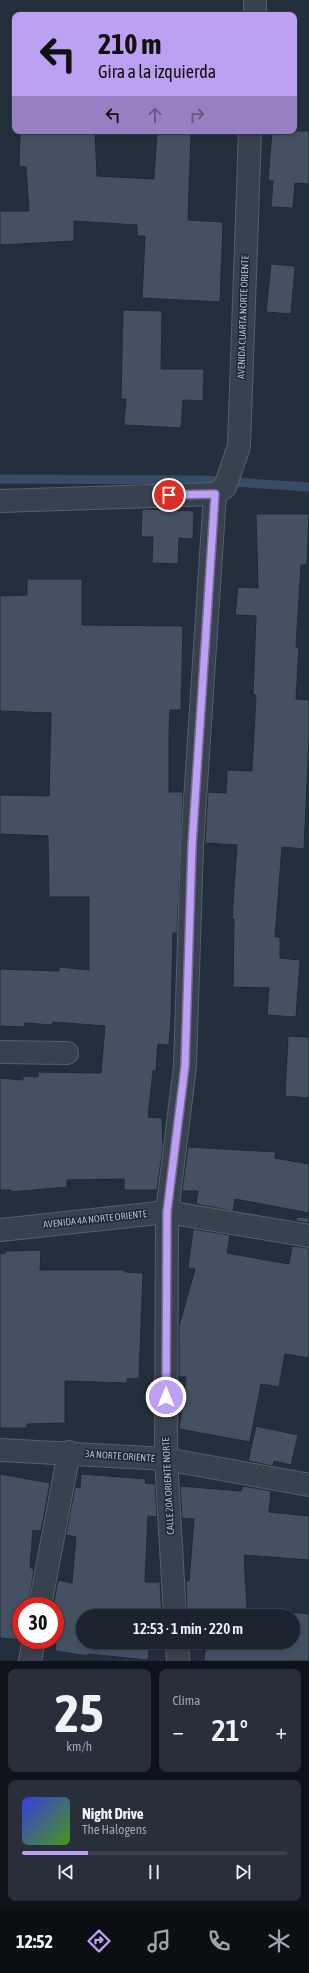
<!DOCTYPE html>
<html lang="es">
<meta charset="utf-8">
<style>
:root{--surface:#1b232e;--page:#282f3a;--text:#f1f3f6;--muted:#a0a4aa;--line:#39404a;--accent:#bca0f2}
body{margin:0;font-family:"Asap Condensed",sans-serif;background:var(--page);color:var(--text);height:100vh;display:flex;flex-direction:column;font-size:15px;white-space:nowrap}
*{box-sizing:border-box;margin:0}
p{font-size:13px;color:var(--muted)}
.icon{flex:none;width:22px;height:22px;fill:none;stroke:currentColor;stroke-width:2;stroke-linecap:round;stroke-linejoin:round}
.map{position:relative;height:1661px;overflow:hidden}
.panel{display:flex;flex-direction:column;gap:8px;padding:8px;background:#0f1319;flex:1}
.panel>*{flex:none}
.guide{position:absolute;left:12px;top:12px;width:285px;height:122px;border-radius:8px;box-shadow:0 2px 6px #0003,0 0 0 1px var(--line);background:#bca0f2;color:#111;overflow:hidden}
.speed{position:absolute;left:12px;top:1597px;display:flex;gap:8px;font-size:20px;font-weight:700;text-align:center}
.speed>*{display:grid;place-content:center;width:52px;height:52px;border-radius:50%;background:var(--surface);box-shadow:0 2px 6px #0003,0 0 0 1px var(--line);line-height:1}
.speed .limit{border:6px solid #d22;background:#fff;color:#111}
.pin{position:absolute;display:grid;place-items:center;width:34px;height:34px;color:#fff;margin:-17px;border:2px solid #fff;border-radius:50%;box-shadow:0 1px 4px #0007}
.me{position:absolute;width:44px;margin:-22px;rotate:0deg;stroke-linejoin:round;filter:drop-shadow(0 0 3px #0008)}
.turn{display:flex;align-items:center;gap:14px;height:84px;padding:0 20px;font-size:18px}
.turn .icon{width:52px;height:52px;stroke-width:2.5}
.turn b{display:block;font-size:28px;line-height:34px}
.lanes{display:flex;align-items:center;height:38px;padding:0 20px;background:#0003;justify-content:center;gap:20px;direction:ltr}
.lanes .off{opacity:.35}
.big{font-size:30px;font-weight:600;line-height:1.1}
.panel .tile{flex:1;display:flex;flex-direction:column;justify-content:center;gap:6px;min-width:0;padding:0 14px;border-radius:8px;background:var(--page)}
.panel .dial{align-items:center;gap:0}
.dial b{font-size:52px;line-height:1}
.song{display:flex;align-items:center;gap:12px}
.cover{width:48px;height:48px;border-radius:6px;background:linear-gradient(135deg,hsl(240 70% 55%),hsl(100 70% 35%))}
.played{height:4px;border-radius:2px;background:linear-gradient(90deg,var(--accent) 25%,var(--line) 25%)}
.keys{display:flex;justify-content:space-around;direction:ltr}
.heat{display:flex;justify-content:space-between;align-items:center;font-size:22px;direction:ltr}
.panel .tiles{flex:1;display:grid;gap:8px;grid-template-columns:1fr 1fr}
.tile:last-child{grid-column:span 2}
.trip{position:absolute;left:76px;top:1609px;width:224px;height:40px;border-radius:20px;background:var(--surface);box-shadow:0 2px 6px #0003,0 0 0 1px var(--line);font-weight:600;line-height:40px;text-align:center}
.dock{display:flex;height:64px;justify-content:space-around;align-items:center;background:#0b0e12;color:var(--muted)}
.dock .icon{width:28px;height:28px}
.dock .active{color:var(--accent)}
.dock b{font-size:18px;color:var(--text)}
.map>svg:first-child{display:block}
</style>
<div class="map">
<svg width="309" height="1661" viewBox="0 0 309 1661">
<rect width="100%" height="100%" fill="#242f3e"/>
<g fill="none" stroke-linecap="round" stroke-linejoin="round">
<polyline stroke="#394c67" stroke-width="9" points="0,479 202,480 309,487"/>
</g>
<g fill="#455162" stroke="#1f2835">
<polygon points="20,131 95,131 97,176 154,179 157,131 191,131 188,220 223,222 220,302 142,298 145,236 137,236 137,225 74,221 74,241 0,245 0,211 29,211 26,167 19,167"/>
<polygon points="272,131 309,131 309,184 295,183 293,208 271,207 273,181 268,180"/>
<polygon points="271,264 295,266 291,314 266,312"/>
<polygon points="123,310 162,311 161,369 204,369 203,401 183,400 181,428 124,425 126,399 121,399"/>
<polygon points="142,509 194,511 193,539 179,538 178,564 152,563 153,537 141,537"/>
<polygon points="256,514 309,514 307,565 301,565 296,647 299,647 296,699 309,700 309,740 304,849 282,847 275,937 280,937 280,958 300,960 296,1017 267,1015 269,988 233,987 234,919 232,919 237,845 205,843 208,792 226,793 227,770 252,771 256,695 253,695 256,616 235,615 238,587 258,588"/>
<polygon points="27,579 82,579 82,625 183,626 181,710 170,710 169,735 169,792 183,792 177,933 173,933 171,1019 169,1045 158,1044 156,1071 153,1071 148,1117 162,1118 163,1146 157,1190 124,1190 124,1179 67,1180 67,1187 11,1192 11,1190 0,1190 0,1078 23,1080 23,1076 38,1077 38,1072 101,1073 105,1026 53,1022 52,1025 25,1023 24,1027 0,1026 0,969 59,971 59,967 89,970 89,897 49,897 48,836 0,834 0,795 49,796 51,713 0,711 0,596 27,595"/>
<polygon points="288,1036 309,1037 309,1098 285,1096"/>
<polygon points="188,1147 276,1152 275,1158 309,1164 309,1213 235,1199 233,1211 196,1204 198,1191 182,1191"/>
<polygon points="297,1217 309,1218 309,1223 296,1221"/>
<polygon points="193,1229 230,1235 227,1253 289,1264 292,1246 309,1248 309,1358 285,1354 279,1387 261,1384 250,1442 179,1429 186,1377 179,1377 179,1326 195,1269 188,1268"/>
<polygon points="41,1250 40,1270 125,1270 125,1272 143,1273 139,1378 127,1379 127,1383 65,1381 65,1423 27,1424 27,1428 0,1428 0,1253 5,1254 5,1251"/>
<polygon points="256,1426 298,1435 291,1465 274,1461 273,1466 248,1461"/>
<polygon points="0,1474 50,1483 41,1531 33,1530 30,1567 34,1570 28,1606 21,1606 21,1640 0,1638"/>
<polygon points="81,1474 146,1479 145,1483 155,1484 157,1517 148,1516 145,1582 160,1582 162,1616 83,1616 83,1642 150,1642 148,1660 88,1654 88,1656 55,1651 56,1644 46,1643 46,1640 55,1640 55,1606 53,1606 58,1580 72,1583 76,1537 66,1535 75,1487 80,1488"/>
<polygon points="180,1486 241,1491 243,1486 271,1491 269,1512 309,1516 309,1560 244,1555 247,1608 309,1614 309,1661 204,1661 206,1642 293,1642 293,1616 187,1616 186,1581 189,1581 194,1519 182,1518"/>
</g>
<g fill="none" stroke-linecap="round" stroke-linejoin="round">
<g stroke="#565f6c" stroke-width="24">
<g id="minor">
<polyline points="255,15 255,0"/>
<polyline points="215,494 225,487 239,446 250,131"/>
<polyline points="0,501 215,494"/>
<polyline points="0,1052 67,1053"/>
<polyline points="0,1230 167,1212 309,1236"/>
<polyline points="0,1450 166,1459 309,1485"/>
<polyline points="40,1606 69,1452"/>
<polyline points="175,1616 166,1459 167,1212 185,1066 192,846 215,494"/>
<polyline points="177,1642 178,1661"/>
<polyline points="30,1661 34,1640"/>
</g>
</g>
<use href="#minor" stroke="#38414e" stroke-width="22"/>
</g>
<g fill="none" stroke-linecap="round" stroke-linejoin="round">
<g stroke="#7a689d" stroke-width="10">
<polyline id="route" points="166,1397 167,1212 185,1066 192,846 215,494 169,495"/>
</g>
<use href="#route" stroke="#bca0f2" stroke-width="7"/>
</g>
<g text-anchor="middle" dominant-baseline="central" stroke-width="3" stroke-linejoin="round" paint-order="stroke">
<g font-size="10" fill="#b4bcc9" stroke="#1d2633">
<text transform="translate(243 317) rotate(-88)">AVENIDA CUARTA NORTE ORIENTE</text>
<text transform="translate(95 1219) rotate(-6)">AVENIDA 4A NORTE ORIENTE</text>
<text transform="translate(120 1456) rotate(4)">3A NORTE ORIENTE</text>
<text transform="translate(168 1486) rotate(-93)">CALLE 20A ORIENTE NORTE</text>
</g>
</g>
</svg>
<div class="speed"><div class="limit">30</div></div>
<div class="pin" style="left:169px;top:495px;background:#d93025"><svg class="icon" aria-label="arrive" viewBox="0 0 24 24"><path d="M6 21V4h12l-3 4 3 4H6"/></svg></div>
<svg class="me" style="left:166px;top:1397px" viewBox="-20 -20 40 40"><circle r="17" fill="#bca0f2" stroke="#fff" stroke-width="3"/><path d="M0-11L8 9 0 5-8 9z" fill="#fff"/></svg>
<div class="trip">12:53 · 1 min · 220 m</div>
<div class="guide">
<div class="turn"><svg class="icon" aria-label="left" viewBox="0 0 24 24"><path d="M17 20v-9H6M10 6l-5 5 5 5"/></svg><div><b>210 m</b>Gira a la izquierda</div></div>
<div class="lanes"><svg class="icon" aria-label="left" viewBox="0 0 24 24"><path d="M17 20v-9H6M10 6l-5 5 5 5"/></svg><svg class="icon off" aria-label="ahead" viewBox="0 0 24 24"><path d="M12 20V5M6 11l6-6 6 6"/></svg><svg class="icon off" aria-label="right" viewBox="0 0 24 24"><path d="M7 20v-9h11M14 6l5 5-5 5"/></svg></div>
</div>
</div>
<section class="panel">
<div class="tiles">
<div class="tile dial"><b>25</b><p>km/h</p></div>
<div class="tile"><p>Clima</p>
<div class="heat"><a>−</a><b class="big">21°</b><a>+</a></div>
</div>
<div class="tile">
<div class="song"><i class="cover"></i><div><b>Night Drive</b><p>The Halogens</p></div></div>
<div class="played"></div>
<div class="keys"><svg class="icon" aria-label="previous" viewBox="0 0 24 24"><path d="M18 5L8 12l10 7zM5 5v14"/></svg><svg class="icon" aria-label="pause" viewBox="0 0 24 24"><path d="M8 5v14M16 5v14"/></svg><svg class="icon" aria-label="next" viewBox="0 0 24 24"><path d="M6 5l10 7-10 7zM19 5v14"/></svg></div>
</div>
</div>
</section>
<nav class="dock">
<b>12:52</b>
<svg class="icon active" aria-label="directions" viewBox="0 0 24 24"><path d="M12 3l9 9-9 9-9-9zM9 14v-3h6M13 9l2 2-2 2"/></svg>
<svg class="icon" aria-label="music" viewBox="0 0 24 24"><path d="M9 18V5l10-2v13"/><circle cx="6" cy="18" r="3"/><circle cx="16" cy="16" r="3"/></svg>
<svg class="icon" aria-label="phone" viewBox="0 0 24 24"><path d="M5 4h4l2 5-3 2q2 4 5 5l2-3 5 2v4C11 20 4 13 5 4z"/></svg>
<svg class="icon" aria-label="climate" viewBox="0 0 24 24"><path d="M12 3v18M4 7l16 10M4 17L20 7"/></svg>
</nav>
